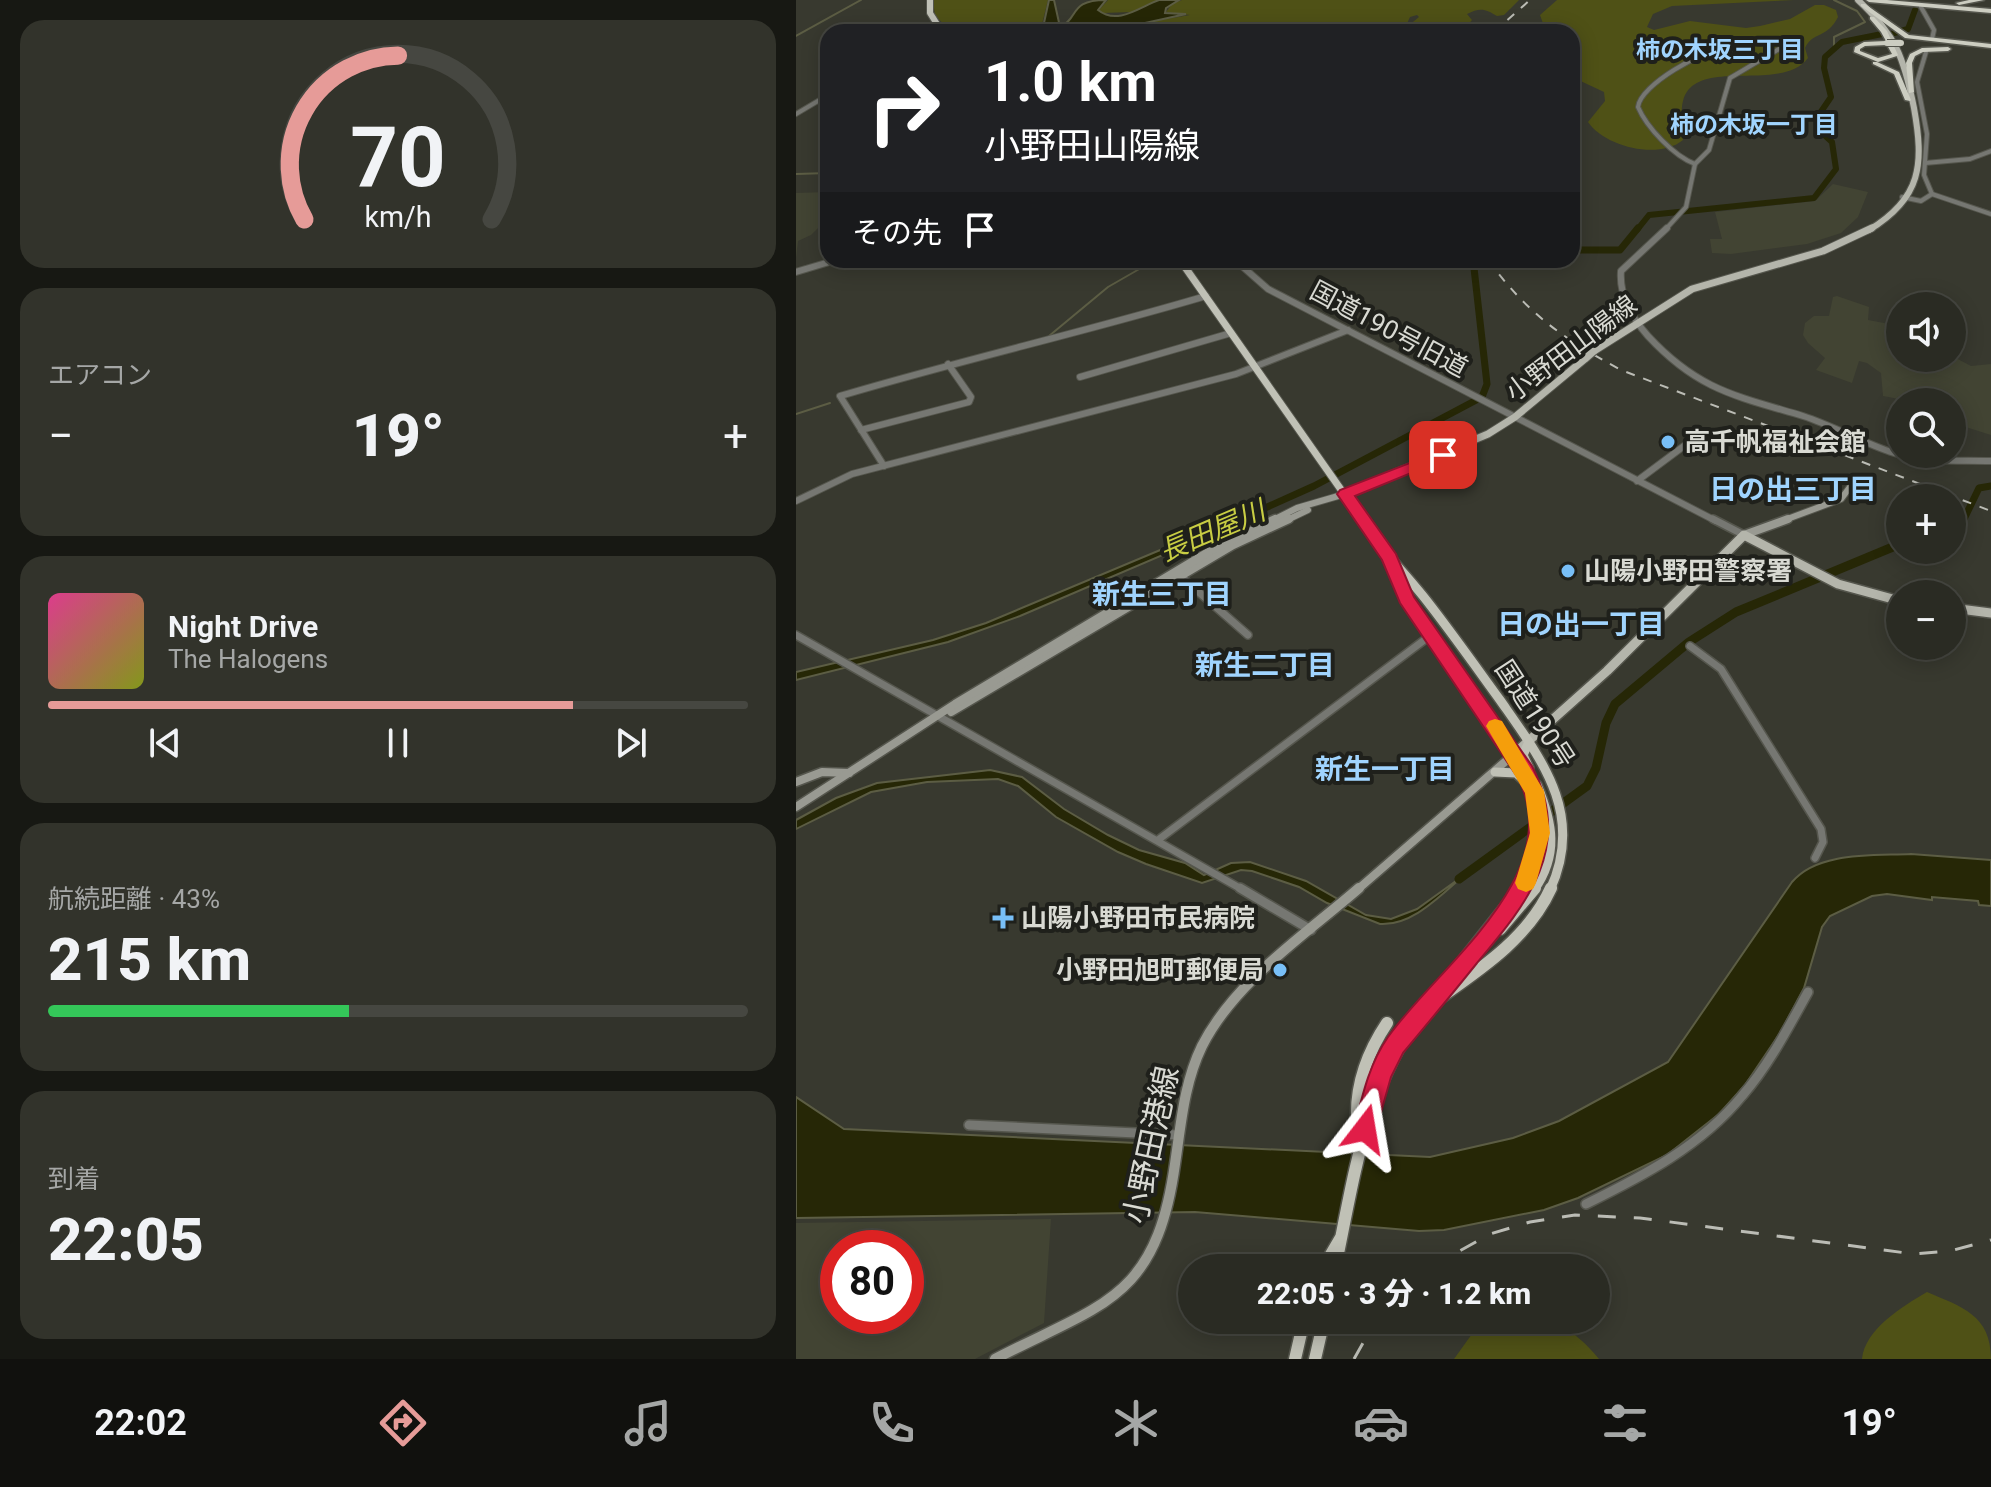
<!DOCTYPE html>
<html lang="ja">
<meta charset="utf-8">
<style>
:root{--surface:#2a2b23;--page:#32332b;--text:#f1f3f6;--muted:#a5a7a6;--line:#464741;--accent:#e69b98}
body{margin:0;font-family:Roboto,"Noto Sans JP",sans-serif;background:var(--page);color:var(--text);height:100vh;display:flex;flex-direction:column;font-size:30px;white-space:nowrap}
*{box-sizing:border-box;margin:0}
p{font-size:26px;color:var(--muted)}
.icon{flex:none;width:44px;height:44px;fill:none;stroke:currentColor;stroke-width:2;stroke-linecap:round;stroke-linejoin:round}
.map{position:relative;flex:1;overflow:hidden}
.drawer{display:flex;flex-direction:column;gap:20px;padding:20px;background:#171813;width:796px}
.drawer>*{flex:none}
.hud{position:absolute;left:24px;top:24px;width:760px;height:244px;border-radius:24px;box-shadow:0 4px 20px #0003,0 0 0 2px var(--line);background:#202124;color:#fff;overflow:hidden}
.controls{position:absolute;left:1090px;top:292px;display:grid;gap:16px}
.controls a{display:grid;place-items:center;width:80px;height:80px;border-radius:50%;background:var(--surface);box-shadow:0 4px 20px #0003,0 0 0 2px var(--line);font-size:40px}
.speed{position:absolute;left:24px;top:1230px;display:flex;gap:16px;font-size:40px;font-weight:700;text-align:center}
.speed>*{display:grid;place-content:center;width:104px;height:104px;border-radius:50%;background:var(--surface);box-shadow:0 4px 20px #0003,0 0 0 2px var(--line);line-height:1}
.speed .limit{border:12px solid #d22;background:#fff;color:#111}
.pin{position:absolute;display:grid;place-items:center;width:68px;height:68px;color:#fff;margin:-34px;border-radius:16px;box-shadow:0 4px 12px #0006}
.me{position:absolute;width:88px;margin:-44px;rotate:14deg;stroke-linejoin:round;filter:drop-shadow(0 0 6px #0008)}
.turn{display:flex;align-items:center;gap:28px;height:168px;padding:0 32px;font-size:36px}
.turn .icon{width:104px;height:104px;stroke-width:2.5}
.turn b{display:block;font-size:56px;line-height:68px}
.then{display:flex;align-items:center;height:76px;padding:0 32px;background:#0003;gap:16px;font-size:30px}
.big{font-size:60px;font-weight:800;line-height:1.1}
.drawer .widget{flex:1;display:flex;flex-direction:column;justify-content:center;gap:12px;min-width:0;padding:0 28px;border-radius:24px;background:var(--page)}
.drawer .dial{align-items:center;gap:0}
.dial svg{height:208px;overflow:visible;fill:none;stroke:var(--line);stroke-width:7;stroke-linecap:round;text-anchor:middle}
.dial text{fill:var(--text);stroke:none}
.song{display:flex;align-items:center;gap:24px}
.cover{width:96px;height:96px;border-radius:12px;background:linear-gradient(135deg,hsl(330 70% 55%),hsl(70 70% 35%))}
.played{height:8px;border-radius:4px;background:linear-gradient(90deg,var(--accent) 75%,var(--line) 75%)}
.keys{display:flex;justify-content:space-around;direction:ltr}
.heat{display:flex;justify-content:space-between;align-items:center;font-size:44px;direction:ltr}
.charge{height:12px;border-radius:6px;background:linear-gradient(90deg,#34c759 43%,var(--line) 0)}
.trip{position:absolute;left:382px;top:1254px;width:432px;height:80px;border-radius:40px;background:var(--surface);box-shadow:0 4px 20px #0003,0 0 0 2px var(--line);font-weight:800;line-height:80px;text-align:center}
.dock{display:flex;height:128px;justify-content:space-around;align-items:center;background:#11110e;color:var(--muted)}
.dock .icon{width:56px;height:56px}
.dock .selected{color:var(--accent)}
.dock b{font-size:36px;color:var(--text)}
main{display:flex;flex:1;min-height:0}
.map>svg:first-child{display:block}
</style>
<main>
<section class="drawer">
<div class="widget dial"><svg viewBox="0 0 100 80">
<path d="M14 69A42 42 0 1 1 86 69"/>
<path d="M14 69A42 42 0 0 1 50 6" stroke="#e69b98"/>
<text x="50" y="56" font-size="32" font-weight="700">70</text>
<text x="50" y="72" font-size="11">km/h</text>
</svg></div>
<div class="widget"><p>エアコン</p>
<div class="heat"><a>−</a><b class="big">19°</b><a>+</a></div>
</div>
<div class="widget">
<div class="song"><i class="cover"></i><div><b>Night Drive</b><p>The Halogens</p></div></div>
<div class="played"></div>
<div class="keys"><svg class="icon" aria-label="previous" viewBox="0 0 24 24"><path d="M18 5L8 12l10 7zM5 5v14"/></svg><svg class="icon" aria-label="pause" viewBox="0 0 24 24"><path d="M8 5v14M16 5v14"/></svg><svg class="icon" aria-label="next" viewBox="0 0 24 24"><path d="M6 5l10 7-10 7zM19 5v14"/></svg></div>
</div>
<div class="widget"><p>航続距離 · 43%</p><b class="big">215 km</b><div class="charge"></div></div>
<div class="widget"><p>到着</p><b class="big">22:05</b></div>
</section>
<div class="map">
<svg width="1195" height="1359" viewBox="0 0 1195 1359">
<rect width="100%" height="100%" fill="#38392f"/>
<g fill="#424433" fill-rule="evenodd">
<polygon points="1037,184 1072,192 1062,217 1045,233 1011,244 935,254 916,253 914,239 926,239 919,212 1019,201"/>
<polygon points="32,192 32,218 15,235 2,241 0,258 0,193"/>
<polygon points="1041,296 1073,307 1072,320 1104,326 1104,358 1156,356 1175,366 1195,364 1195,435 1157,423 1156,402 1119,402 1087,396 1085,373 1071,363 1063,361 1056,383 1020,370 1029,358 1012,343 1007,335 1009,323 1018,316 1033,316 1037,297"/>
<path d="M 255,1219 L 248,1323 L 179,1359 L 0,1359 L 0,1223 ZM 110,1248 L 110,1316 L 42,1316 L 42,1248 Z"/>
</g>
<g fill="#4f5116">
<polygon points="137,0 252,0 244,32 152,32 151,27 139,16"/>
<polygon points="312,0 362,0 336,12 306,13 303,10"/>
<path d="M 386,0 L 723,0 L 708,15 L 701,16 C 690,9 684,7 671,14 L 676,20 L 671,26 L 657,28 L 652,25 L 641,32 L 611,32 L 612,26 L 623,17 L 621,15 L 614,17 L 608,30 L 583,25 L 546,32 L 311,32 C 339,23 367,20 394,15 L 370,12 L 376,4 Z"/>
<path d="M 761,0 L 998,0 L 876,6 L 857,14 L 851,27 L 858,30 L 894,21 L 950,28 L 964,26 L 994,19 L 1019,5 L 1028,5 L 1040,10 L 1042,17 C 1031,39 1017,31 1009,48 L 1012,58 C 985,94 899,55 887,101 C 884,112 887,128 887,140 C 863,160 809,147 792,122 L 809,101 L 808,92 L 776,77 L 776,32 L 750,32 L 744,15 Z"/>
<path d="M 1131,1292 C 1166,1307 1195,1315 1195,1359 L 1066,1359 C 1069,1329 1107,1306 1131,1292 Z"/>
<path d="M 686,1320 C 739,1320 766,1313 803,1359 L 658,1359 Z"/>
</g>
<g fill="#262706" stroke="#5c5d44" stroke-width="2">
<path d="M 253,0 L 258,0 L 264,27 C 284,18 272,0 310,0 L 302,10 C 322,26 345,6 363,0 C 368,0 377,0 383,0 L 370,8 L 369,13 L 390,14 L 308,32 L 246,32 Z"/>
<polygon points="412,530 416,534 224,616 152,642 0,680 0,672 137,640 190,623"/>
<path d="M 194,770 L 226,777 L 268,809 L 312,835 L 343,850 L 389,863 L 408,875 L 435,863 L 454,862 L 510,881 L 570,915 L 595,919 L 621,909 L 671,873 C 646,893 618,926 584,924 L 531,903 L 503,887 L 456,871 L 445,870 L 406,883 L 350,864 L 322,852 L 260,817 L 222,786 L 202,779 L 131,782 L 75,792 L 0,829 L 0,820 L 40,798 L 81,783 Z"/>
<path d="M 1115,854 L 1195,860 L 1195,906 L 1183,905 L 1182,901 L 1136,897 L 1136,900 L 1091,894 L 1076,896 L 1034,916 L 1026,927 L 1008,988 L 984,1033 L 949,1085 L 923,1114 L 871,1155 L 782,1198 L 748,1210 L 648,1230 L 623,1231 L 399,1212 L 0,1218 L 0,1097 L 48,1129 L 634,1157 L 717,1138 L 763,1121 L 872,1062 L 996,882 C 1022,851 1078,856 1115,854 Z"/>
</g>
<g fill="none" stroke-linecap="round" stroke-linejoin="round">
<g stroke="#5c5d44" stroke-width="2">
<polyline points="1038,0 1061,11 1069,22 1038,37 1038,46"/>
<polyline points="0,36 65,0"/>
<polyline points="0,174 32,173"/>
<polyline points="253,336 312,287 359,260"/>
<polyline points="0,414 34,403"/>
</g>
<g stroke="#262706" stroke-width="6">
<polyline points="1098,33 1112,29 1119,10"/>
<polyline points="841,230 853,215 1018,198 1040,169 1036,142 1025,132 1020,119 1035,97 1028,68 1029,57 1046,42 1086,34"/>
</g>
<g stroke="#262706" stroke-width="7">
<polyline points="776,250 824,250 842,228"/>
<polyline points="440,521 518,486 686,397 691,384 678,268 682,260"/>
<polyline points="1164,521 1169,517 1183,488 1195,486"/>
</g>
<g stroke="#262706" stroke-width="9">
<polyline points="1156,526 1167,519"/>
<polyline points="403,537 444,519"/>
<polyline points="663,879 791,786 800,768 810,723 819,704 893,642 940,612 1104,544"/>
</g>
<g stroke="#55564d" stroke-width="6">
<g id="tertiary-far3">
<polyline points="1125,7 1138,30 1136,39"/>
<polyline points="1130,52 1121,82 1131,134 1128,175 1136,194"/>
<polyline points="0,114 32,95"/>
<polyline points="1129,163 1174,159 1195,151"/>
<path d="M 899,164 C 878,156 851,128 842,107 C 844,85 908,49 929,49 C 942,48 954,54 966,59"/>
<polyline points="1106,197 1125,201 1136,194 1195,214"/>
<polyline points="869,230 890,207 899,164 913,150 934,78 983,49"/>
</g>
</g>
<g stroke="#55564d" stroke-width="8">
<g id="tertiary-far2">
<path d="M 871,228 L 825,271 C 823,296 836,318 852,336 C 902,390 940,396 1007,416 C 1038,426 1067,443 1098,453 C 1129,463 1163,460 1195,461"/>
<polyline points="439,260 472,289 920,521"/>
<polyline points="0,272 40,260"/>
<polyline points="284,377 435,333"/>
<polyline points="65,430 173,402 175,397 152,364"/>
<path d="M 88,466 L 44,396 C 165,360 289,332 410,296"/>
<polyline points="841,481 896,440"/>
<polyline points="0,501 56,474 440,374 552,330"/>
</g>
</g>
<g stroke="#55564d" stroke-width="10">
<g id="tertiary-far1">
<polyline points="917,519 948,535"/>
<polyline points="381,573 452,635"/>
<polyline points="0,635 447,890"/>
<polyline points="894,646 925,669 1025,829 1027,842 1019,858"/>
<polyline points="362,840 635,635"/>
</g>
</g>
<g stroke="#55564d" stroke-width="12">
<g id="tertiary">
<polyline points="444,888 515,930"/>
<polyline points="173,1125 382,1135"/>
<path d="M 790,1204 C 847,1176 905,1146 946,1096 C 973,1065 992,1028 1012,992"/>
</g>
</g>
<g stroke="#55564d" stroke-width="8">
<g id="secondary-far2">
<polyline points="475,521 501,508 549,494"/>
<polyline points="489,521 512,510"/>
<polyline points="986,521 1045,499 1054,487"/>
</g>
</g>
<g stroke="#55564d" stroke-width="11">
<g id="secondary-far1">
<polyline points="948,535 992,519"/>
<polyline points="155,712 437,545 493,519"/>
<polyline points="0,782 26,772 53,773"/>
<polyline points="0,807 159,704 414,551 479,519"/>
<polyline points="561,890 718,754"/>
</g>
</g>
<g stroke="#55564d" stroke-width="13">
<path id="secondary" d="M 199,1359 C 307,1303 360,1300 379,1164 C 385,1124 388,1083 406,1046 C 439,981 509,935 563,888"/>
</g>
<g stroke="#55564d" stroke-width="8">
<path id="primary-far2" d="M 1062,0 C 1100,35 1108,58 1118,108 C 1128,164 1126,198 1073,230"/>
</g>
<g stroke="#55564d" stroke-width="9">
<g id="primary-far1">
<polyline points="798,351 896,289 1027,251 1076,228"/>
<polyline points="549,494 692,434 719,417 790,358"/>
</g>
</g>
<g stroke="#55564d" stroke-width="12">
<g id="primary">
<polyline points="1156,608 1195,613"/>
<polyline points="718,754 811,671 948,535 1042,584 1104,601"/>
</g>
</g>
<g stroke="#55564d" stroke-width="8">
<polyline id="trunk-far3" points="134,0 134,13 146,32"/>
</g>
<g stroke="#55564d" stroke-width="9">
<polyline id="trunk-far2" points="384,260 567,521"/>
</g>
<g stroke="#55564d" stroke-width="12">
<g id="trunk-far1">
<path d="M 566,519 C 584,549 609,573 631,601 C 656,633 680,667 704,700 C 746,760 789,814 754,890"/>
<path d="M 595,560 L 610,599 L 729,772 C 747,814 749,851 723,890"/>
<polyline points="733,742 727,755 733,768"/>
<polyline points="699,772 720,773 731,783"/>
<path d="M 738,890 C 763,855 757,823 741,785"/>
</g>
</g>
<g stroke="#55564d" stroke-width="15">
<g id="trunk">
<polyline points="704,929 739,888"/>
<polyline points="642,993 725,888"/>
<path d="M 628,1009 C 675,975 730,943 755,888"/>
<path d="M 564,1142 C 555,1099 567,1059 591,1023"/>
<polyline points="527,1268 544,1239"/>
<path d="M 539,1268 C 559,1173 569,1086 629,1007"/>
<polyline points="499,1359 508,1320"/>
<polyline points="519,1359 528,1320"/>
</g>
</g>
<g stroke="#55564d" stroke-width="3">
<g id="motorway">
<polygon points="1070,0 1091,0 1195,9 1195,13 1073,2"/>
<polygon points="1173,0 1188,0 1163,5 1160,3"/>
<polygon points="1065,4 1069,4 1113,35 1195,44 1195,48 1109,38 1065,6"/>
<path d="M 1074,17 L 1078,17 L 1091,31 L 1102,55 L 1101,56 L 1082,62 L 1058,52 L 1059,47 L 1068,42 L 1090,41 L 1085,32 L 1074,19 ZM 1091,45 L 1096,54 L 1082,58 L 1064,51 L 1064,49 L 1069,46 Z"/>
<polygon points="1126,48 1152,47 1155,49 1152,51 1127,52 1119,56 1116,63 1118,92 1113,93 1110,63 1114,54"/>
<polygon points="1077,62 1081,62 1103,72 1115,100 1114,101 1109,100 1098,74 1077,64"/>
</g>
</g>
<use href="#tertiary-far3" stroke="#767772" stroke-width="4"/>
<use href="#tertiary-far2" stroke="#767772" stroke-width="6"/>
<use href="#tertiary-far1" stroke="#767772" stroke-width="7"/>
<use href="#tertiary" stroke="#767772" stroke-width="9"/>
<use href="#secondary-far2" stroke="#999a92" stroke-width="6"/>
<use href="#secondary-far1" stroke="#999a92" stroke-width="8"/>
<use href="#secondary" stroke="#999a92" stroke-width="10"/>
<use href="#primary-far2" stroke="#b4b5ab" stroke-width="6"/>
<use href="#primary-far1" stroke="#b4b5ab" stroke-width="7"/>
<use href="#primary" stroke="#b4b5ab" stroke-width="9"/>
<use href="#trunk-far3" stroke="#c0c1b6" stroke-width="6"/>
<use href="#trunk-far2" stroke="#c0c1b6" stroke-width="7"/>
<use href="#trunk-far1" stroke="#c0c1b6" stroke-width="9"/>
<use href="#trunk" stroke="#c0c1b6" stroke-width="12"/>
<use href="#motorway" fill="#cccdc1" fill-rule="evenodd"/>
<g stroke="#bbbcb5" stroke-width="2" stroke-dasharray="9 9" stroke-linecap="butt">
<polyline points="698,32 734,0"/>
<path d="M 692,260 C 732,314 766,338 825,370 L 1195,511"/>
</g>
<g stroke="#bbbcb5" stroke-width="3" stroke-dasharray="18 18" stroke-linecap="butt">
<polyline points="633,1268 694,1234 734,1222 779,1215 844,1218 1118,1254 1154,1251 1195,1240"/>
<polyline points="558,1359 580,1320"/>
</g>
<g stroke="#55564d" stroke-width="9" stroke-linecap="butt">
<polyline id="primary-bridge" points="790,358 798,351"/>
</g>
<g stroke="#55564d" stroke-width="8" stroke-linecap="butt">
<polyline id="motorway-bridge" points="1091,43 1105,43"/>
</g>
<use href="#primary-bridge" stroke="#b4b5ab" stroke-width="7"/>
<use href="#motorway-bridge" stroke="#cccdc1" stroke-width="6"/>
</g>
<path fill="#e11d48" stroke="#92132f" stroke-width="2" d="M 647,450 L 655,455 L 652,458 L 559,496 L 600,554 L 618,597 L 736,766 C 778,847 732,902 681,963 C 657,993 632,1023 607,1053 L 595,1077 L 578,1137 L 569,1140 L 561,1137 L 558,1129 C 566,1097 573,1064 592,1037 C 642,966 772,876 722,778 L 604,603 L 586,560 L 541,494 L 544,490 Z"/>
<polygon fill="#f59e0b" points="699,719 706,721 748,791 754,833 740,883 737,889 730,892 722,889 719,883 734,833 729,793 690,726 693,721"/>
<g fill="#78bff7" stroke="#1f201b" stroke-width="3">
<circle cx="872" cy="442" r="8"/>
<circle cx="772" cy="571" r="8"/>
<path d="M203 906h8v8h8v8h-8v8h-8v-8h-8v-8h8z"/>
<circle cx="484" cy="970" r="8"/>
</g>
<g text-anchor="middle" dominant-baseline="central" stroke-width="8" stroke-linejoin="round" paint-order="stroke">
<g font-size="24" font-weight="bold" fill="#a0d4fe" stroke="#1f201b">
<text x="924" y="50">柿の木坂三丁目</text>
<text x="958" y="125">柿の木坂一丁目</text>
</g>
<g font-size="26" fill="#d9dad3" stroke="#1f201b">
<text transform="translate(593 329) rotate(28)">国道190号旧道</text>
<text transform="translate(775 348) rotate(-37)">小野田山陽線</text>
<text transform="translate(739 714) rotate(57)">国道190号</text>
</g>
<g font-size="26" font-weight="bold" fill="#d9dad3" stroke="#1f201b" text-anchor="start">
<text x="888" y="442">高千帆福祉会館</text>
<text x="788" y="571">山陽小野田警察署</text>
<text x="225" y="918">山陽小野田市民病院</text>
<text x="468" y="970" text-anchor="end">小野田旭町郵便局</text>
</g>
<g font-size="28" font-weight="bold" fill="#a0d4fe" stroke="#1f201b">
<text x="997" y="489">日の出三丁目</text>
<text x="366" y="594">新生三丁目</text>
<text x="785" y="624">日の出一丁目</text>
<text x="469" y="665">新生二丁目</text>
<text x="589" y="769">新生一丁目</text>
</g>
<g font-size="28" font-style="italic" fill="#c8cd43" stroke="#1f201b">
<text transform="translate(416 531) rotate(-23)">長田屋川</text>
</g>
<g font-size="32" fill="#d9dad3" stroke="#1f201b">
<text transform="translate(355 1145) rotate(-78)">小野田港線</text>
</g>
</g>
</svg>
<div class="controls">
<a><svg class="icon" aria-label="sound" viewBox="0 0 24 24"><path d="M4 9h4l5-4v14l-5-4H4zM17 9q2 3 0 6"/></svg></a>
<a><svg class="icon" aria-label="search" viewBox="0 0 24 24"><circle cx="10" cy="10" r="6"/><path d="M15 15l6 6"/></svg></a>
<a>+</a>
<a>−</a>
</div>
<div class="speed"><div class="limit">80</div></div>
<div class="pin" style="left:647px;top:455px;background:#d93025"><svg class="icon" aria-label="arrive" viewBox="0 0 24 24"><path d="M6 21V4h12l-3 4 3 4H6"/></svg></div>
<svg class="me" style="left:569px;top:1129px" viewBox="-20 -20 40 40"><path d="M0-17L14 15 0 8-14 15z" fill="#e11d48" stroke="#fff" stroke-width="4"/></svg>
<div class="trip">22:05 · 3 分 · 1.2 km</div>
<div class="hud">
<div class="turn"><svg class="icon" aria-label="right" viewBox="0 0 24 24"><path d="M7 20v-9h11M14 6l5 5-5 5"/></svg><div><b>1.0 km</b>小野田山陽線</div></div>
<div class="then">その先<svg class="icon" aria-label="arrive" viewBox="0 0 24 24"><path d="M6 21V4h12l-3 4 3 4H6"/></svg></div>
</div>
</div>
</main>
<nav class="dock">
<b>22:02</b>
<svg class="icon selected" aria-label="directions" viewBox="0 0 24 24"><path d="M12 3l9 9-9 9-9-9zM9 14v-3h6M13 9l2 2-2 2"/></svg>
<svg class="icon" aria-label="music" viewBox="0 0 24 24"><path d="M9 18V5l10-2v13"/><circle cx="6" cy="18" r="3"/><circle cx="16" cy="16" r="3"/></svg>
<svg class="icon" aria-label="phone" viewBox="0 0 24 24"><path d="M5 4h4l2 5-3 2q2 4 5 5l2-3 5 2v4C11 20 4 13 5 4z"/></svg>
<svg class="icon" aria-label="climate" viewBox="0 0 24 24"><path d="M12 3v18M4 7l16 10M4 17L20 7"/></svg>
<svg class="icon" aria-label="car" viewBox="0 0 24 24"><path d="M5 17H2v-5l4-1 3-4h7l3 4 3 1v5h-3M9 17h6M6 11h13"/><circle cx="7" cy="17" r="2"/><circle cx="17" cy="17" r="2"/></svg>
<svg class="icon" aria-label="filters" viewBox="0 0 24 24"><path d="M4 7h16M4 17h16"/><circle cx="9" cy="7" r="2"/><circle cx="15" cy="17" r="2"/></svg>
<b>19°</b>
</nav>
